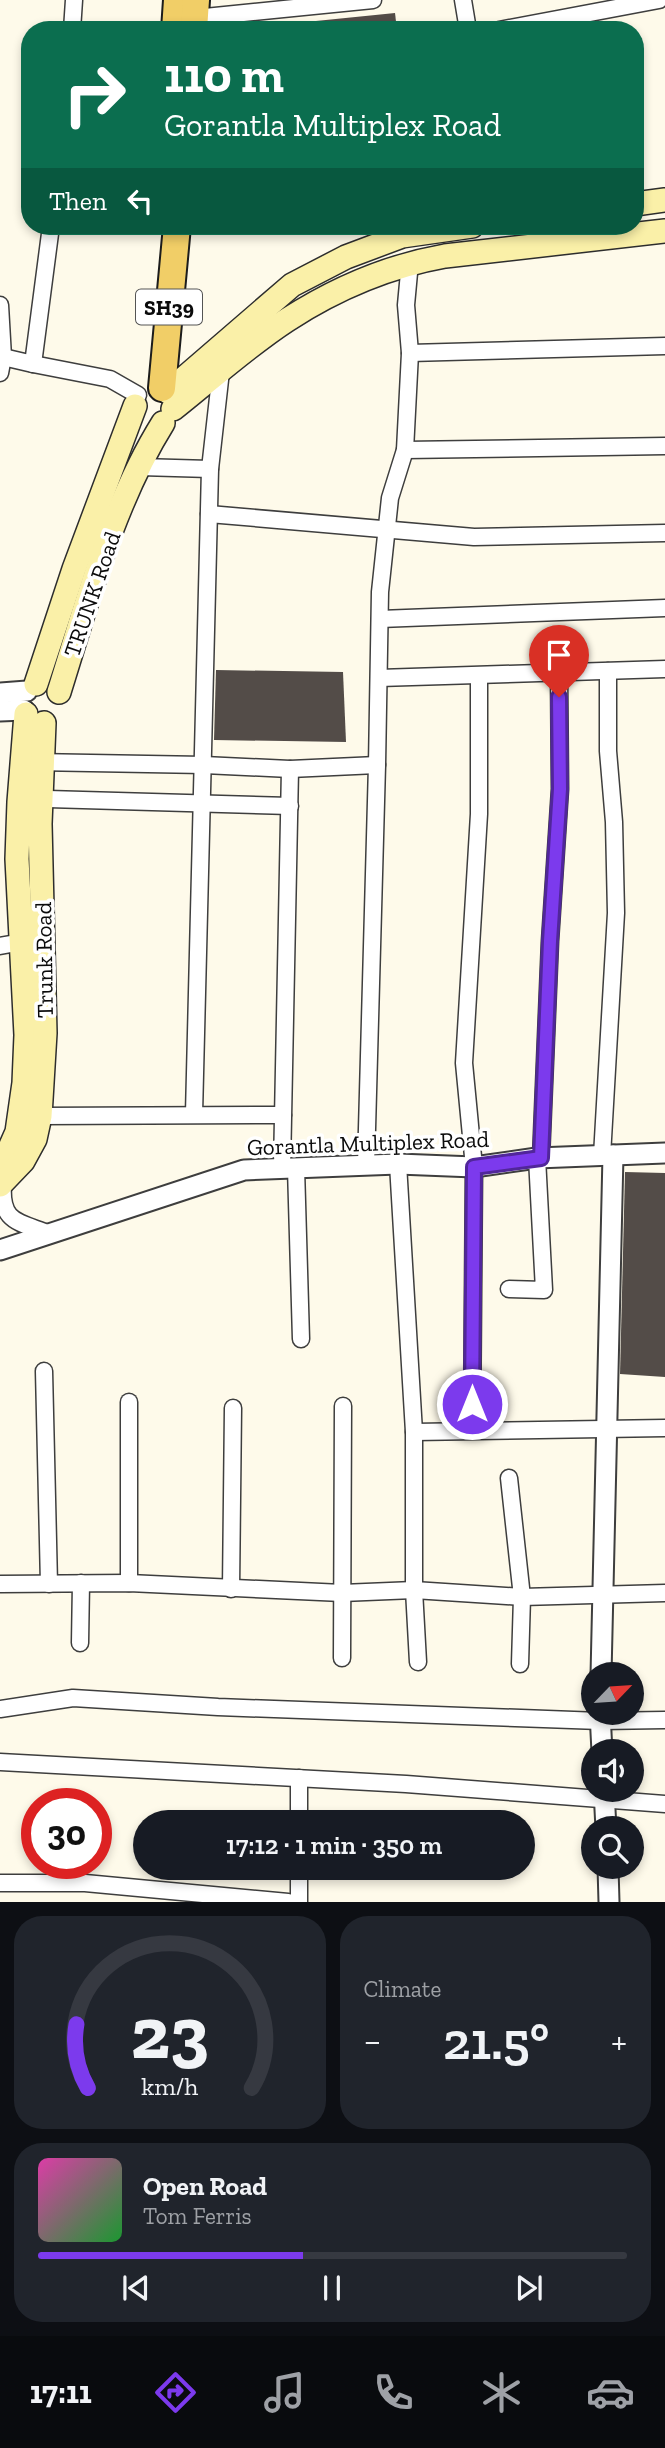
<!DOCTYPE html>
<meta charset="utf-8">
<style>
:root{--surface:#171b24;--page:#20242c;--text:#f1f3f6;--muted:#9ea1a6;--line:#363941;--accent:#7c3aed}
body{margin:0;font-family:"Zilla Slab",serif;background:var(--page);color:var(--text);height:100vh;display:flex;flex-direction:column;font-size:26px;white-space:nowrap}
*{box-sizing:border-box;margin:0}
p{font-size:23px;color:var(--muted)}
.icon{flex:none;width:38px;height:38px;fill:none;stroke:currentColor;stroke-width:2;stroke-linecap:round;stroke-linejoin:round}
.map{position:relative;height:1902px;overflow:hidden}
.drawer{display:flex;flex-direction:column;gap:14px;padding:14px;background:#0d0f14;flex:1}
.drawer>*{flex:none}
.banner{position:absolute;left:21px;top:21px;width:623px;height:214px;border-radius:28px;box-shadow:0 4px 10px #0003;background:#0b6e4f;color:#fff;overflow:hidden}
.needle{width:46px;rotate:65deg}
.fabs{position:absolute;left:581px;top:1662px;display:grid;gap:14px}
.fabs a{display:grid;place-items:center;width:63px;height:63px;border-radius:50%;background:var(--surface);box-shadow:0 4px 10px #0003;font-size:35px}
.speed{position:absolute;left:21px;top:1788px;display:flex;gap:14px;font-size:35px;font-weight:700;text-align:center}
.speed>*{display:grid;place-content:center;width:91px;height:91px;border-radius:50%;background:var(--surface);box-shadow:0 4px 10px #0003;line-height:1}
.speed .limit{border:10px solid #d22;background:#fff;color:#111}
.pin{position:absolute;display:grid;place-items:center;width:60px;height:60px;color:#fff;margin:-72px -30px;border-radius:50% 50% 50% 0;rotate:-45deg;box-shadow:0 0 7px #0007}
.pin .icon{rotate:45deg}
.me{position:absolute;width:77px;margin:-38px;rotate:0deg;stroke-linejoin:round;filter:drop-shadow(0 0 5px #0008)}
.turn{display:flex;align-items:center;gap:24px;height:147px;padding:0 28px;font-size:32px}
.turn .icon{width:91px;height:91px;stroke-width:2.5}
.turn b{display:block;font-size:49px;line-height:60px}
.then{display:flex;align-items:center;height:66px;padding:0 28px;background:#0003;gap:14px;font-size:26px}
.big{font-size:52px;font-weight:600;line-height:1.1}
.drawer .card{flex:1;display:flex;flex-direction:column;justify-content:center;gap:10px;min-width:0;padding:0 24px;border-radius:28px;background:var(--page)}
.drawer .dial{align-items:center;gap:0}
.dial svg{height:182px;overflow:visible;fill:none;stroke:var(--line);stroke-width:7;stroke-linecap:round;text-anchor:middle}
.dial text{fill:var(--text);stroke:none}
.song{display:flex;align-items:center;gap:21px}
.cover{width:84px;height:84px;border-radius:10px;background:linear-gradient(135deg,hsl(320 70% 55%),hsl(130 70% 35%))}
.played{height:7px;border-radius:4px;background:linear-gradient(90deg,var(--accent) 45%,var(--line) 45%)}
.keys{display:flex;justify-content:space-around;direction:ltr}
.heat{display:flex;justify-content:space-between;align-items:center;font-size:38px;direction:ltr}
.drawer .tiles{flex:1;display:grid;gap:14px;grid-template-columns:1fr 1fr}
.card:last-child{grid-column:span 2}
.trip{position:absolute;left:133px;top:1810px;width:402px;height:70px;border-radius:35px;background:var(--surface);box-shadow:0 4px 10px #0003;font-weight:600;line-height:70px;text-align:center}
.menu{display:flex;height:112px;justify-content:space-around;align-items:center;background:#090b0e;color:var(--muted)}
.menu .icon{width:49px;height:49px}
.menu .current{color:var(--accent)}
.menu b{font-size:32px;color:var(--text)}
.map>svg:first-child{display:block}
</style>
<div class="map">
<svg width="665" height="1902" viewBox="0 0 665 1902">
<rect width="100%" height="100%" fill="#fefaea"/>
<g fill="#534c48">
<polygon points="395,13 397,30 306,30 306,22"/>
<polygon points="216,670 343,672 346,742 214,740"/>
<polygon points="625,1172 665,1173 665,1377 620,1374"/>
</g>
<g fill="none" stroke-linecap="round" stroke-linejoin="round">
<g stroke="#3e3e3e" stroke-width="19">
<g id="minor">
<polyline points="463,0 468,30"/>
<polyline points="195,18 373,0"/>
<polyline points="72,30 74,0"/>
<polyline points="499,30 659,0"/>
<polyline points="0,305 3,357 0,373"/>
<polyline points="410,353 665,346"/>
<polyline points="3,357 33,364 51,226"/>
<polyline points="33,364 110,379 138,395"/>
<polyline points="405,450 665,446"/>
<polyline points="140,467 210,469"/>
<polyline points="209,514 474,537 665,533"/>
<polyline points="380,619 665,608"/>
<polyline points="379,678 665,669"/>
<polyline points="34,762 204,765 290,769 377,765"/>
<polyline points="48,799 290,806"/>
<polyline points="0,946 22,942"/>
<polyline points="194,1114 210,469 221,371"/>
<polyline points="40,1116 283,1115"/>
<polyline points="602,1156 616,913 614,822 608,751 608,671"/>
<polyline points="541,1158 550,941 560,789 559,672"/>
<polyline points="398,1164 414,1432 414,1590 418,1662"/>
<polyline points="366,1165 377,765 380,592 390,498 405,450 410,353 406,305 410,262"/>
<polyline points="282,1168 290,769"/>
<polyline points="296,1168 301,1339"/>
<path d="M 3,1182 C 0,1223 17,1221 50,1234"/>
<polyline points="509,1289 544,1290 537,1158"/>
<polyline points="44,1371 49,1584"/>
<polyline points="129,1402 129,1583"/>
<polyline points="472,1430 474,1167 464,1063 479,814 479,676"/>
<polyline points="414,1432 665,1428"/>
<polyline points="509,1478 522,1597 520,1664"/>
<polyline points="0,1584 129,1583 342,1593 414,1590 522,1597 665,1593"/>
<polyline points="231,1589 233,1408"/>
<polyline points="80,1643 81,1583"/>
<polyline points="342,1658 343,1406"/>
<polyline points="0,1709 73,1698 218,1707 600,1721 665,1720"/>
<polyline points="0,1762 406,1784 665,1804"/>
<polyline points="299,1822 299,1778"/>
<polyline points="0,1883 85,1883 288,1902"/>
<polyline points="299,1902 299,1867"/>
</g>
</g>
<g stroke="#3e3e3e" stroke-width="23">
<g id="tertiary">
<polyline points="0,693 27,691"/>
<polyline points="0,711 24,710"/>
<polyline points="0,1250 244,1170 398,1164 474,1167 537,1158 665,1153"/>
<polyline points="601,1675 613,1155"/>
<polyline points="600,1713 602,1752"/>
<polyline points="604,1790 606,1829"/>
<polyline points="608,1867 609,1902"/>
</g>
</g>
<g stroke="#2d2d2d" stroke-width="26">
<g id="secondary">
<polyline points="635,204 665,200"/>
<polyline points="168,392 292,285 346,257 402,236 472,226"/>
<path d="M 173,409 C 211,379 247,346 287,320 C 335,289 389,266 445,256 L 665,231"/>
<polyline points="36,684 74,569 135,406"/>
<path d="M 59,692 C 87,603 113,503 163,423"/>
<polyline points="0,1160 9,1150 17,1132 24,1083 26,1035 17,859 19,802 26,714"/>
<polyline points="0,1185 23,1161 35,1139 40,1116 45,1033 40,824 44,723"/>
</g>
</g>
<g stroke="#1c1c1c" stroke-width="30">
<g id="primary">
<polyline points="175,30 177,0"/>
<polyline points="194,30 196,0"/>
<polyline points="162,388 177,226"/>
</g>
</g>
<use href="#minor" stroke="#fff" stroke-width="16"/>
<use href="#tertiary" stroke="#fff" stroke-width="19"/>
<use href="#secondary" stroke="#faf0a8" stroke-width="23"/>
<use href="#primary" stroke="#f1ce67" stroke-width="26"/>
</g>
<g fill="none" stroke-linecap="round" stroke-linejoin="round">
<g stroke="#51269a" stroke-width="18">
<polyline id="route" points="472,1404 474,1167 541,1158 550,941 560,789 559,697"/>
</g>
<use href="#route" stroke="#7c3aed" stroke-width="12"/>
</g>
<g text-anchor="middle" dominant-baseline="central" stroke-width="7" stroke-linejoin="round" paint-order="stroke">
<rect fill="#fff" stroke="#545454" stroke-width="2" x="136" y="289.5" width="66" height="35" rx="5"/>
<g font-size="21" font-weight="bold" fill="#0b0b0b">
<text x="169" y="307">SH39</text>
</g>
<g font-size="23" fill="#0b0b0b" stroke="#fff">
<text transform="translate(92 594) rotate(-71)">TRUNK Road</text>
<text transform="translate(44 960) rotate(-91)">Trunk Road</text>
<text transform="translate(368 1143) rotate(-2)">Gorantla Multiplex Road</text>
</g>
</g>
</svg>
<div class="fabs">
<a><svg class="needle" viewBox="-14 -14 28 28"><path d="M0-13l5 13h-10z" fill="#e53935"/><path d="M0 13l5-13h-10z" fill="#9ea1a6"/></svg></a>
<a><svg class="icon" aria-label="sound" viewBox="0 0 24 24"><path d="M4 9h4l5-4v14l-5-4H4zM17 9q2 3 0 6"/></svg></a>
<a><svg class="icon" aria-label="search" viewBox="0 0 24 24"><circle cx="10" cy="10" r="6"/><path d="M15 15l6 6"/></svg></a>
</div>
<div class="speed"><div class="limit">30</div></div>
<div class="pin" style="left:559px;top:697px;background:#d93025"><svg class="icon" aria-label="arrive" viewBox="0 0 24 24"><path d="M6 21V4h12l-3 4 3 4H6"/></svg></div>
<svg class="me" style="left:472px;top:1404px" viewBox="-20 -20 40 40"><circle r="17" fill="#7c3aed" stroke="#fff" stroke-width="3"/><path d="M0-11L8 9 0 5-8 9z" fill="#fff"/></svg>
<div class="trip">17:12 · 1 min · 350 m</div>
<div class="banner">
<div class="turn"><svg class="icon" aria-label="right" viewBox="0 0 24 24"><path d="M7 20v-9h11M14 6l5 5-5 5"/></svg><div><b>110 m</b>Gorantla Multiplex Road</div></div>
<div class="then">Then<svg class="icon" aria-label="left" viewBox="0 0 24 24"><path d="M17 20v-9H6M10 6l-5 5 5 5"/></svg></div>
</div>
</div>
<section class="drawer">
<div class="tiles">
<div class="card dial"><svg viewBox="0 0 100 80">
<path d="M14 69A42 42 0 1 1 86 69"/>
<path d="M14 69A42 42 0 0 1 9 41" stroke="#7c3aed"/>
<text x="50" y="56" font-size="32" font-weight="700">23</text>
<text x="50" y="72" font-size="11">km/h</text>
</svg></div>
<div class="card"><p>Climate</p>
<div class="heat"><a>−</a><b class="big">21.5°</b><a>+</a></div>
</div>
<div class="card">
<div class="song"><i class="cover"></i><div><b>Open Road</b><p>Tom Ferris</p></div></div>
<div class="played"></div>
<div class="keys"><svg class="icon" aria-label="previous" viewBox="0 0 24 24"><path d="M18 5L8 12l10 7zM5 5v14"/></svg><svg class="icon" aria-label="pause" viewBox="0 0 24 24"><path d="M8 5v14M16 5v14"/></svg><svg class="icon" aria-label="next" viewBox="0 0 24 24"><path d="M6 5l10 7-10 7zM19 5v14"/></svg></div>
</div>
</div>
</section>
<nav class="menu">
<b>17:11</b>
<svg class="icon current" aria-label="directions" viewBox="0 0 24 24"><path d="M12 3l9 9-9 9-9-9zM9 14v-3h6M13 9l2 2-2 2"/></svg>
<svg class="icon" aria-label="music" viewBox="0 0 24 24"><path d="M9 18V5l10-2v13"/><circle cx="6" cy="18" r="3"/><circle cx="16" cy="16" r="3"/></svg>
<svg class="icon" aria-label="phone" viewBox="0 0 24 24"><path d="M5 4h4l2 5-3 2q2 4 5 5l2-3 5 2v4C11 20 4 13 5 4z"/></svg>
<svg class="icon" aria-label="climate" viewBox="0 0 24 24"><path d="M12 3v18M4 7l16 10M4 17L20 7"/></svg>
<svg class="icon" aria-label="car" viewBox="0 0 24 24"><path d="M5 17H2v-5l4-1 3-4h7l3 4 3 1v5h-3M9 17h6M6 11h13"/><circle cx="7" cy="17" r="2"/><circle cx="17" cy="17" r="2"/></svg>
</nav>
